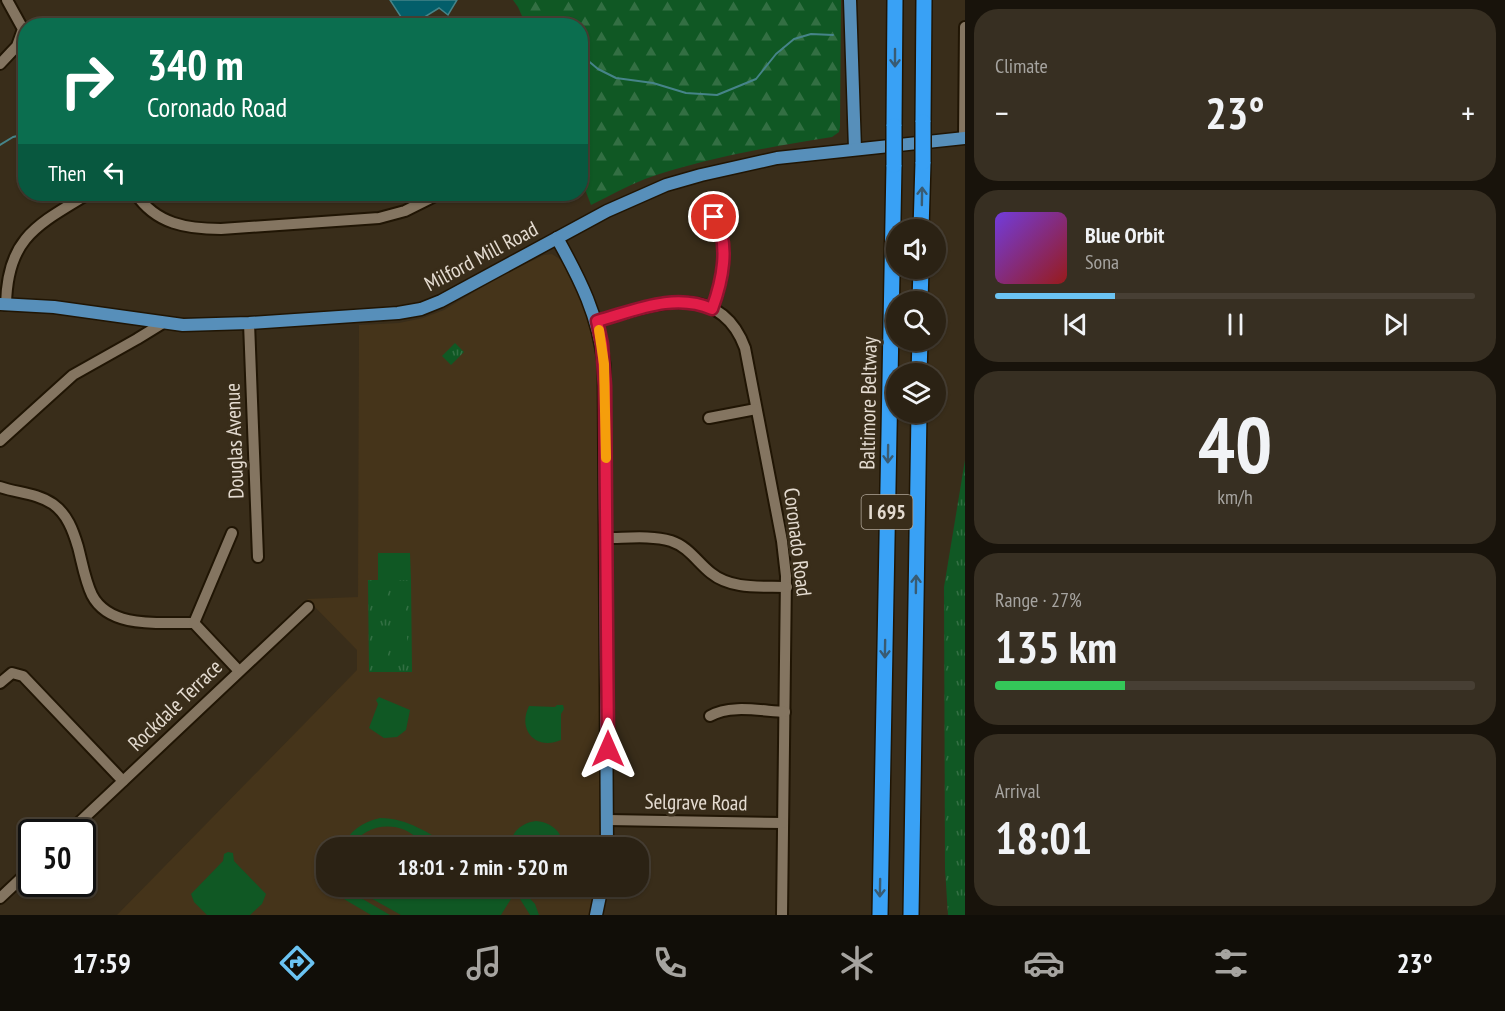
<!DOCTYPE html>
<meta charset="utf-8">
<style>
:root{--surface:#2b2214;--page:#372f22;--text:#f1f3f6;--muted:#a6a4a0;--line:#473f34;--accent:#6bc3f2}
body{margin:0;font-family:"PT Sans Narrow",sans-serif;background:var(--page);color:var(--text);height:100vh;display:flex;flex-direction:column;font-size:22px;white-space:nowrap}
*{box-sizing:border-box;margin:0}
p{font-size:20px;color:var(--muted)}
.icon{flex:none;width:33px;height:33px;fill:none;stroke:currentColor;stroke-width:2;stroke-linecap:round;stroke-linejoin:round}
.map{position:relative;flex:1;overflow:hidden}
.sheet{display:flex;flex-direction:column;gap:9px;padding:9px;background:#18130b;width:540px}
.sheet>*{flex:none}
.banner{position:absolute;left:18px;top:18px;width:570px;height:183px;border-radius:24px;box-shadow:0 2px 4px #0004,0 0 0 2px var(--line);background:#0b6e4f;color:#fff;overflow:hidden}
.fabs{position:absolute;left:886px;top:219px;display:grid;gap:12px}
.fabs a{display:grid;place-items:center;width:60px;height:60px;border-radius:50%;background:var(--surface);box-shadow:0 2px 4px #0004,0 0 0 2px var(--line);font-size:30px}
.speed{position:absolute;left:18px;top:819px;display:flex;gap:12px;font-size:30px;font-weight:700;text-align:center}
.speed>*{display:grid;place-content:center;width:78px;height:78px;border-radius:50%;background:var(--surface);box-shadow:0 2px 4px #0004,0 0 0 2px var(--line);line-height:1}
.speed .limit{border:3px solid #111;border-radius:9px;background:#fff;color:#111}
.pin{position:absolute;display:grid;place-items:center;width:51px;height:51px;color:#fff;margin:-26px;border:3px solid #fff;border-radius:50%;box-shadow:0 2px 6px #0007}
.me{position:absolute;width:66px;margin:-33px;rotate:0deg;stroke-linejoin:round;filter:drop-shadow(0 0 4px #0008)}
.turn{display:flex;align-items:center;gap:21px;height:126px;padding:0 30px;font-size:27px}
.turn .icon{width:78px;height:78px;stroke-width:2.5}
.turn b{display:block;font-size:42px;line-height:51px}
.then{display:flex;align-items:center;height:57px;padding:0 30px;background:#0003;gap:12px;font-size:22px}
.big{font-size:45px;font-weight:600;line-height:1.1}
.sheet .card{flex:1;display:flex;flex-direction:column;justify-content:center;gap:9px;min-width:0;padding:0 21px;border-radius:24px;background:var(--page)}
.sheet .dial{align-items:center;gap:0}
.dial b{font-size:78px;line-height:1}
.song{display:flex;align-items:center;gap:18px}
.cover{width:72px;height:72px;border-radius:9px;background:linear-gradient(135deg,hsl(260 70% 55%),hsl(0 70% 35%))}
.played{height:6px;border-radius:3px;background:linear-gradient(90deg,var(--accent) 25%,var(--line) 25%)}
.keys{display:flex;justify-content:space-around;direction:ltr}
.heat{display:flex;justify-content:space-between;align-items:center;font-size:33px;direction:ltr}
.charge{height:9px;border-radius:4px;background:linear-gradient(90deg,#34c759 27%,var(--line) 0)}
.trip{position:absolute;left:316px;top:837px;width:333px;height:60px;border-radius:24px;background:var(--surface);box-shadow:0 2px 4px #0004,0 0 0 2px var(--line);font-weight:600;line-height:60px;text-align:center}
.tabs{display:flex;height:96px;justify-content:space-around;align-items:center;background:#110e08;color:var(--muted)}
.tabs .icon{width:42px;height:42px}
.tabs .on{color:var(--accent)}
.tabs b{font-size:27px;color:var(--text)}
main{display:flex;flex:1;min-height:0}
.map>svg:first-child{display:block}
</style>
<main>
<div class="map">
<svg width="965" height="915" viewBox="0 0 965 915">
<defs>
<pattern id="grass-tufts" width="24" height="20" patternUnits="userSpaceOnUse" patternTransform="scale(1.5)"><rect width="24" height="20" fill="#105824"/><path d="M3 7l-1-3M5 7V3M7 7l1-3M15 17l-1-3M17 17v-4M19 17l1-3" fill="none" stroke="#336f43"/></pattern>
<pattern id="forest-firs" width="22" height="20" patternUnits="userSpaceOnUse" patternTransform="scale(1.5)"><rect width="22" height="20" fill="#105824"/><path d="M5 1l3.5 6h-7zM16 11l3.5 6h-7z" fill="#336f43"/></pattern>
</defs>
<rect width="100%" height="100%" fill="#392d1a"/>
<polygon fill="#45341a" points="552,254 561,260 581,300 589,323 597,365 600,847 327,848 327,886 595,887 589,915 117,915 357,670 357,650 307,599 358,597 359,325 399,323 423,318 444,310 502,275 544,255"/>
<g fill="url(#grass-tufts)">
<polygon points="455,343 464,352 451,365 442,356"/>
<polygon points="965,460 965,915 948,915 945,869 944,587"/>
<polygon points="368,580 411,580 412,672 369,672"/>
</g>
<path fill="url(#forest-firs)" d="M 513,0 L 841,0 L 840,127 L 839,132 L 832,137 C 769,147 705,158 645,179 C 627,186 609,196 591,205 L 580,176 L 580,26 L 526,25 L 518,7 Z"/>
<g fill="#105824">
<polygon points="378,553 410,553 411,580 378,580"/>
<rect x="373" y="588" width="14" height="30"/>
<rect x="392" y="588" width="14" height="30"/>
<rect x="374" y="634" width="14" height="30"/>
<rect x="393" y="634" width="14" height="30"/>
<polygon points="379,697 410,710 406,730 397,737 384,738 369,728 378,704 376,700"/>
<path d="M 557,705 L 563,705 L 564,709 L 561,714 L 561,740 C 536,751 517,730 529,706 L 555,707 Z"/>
<path d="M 380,818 C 408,818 429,834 453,847 C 447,848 439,849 434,847 C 423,844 415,835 405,830 C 385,822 362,828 352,847 L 342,847 C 350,831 362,822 380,818 Z"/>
<path d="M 536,821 C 546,822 555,826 560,835 L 554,847 L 510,847 C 511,832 521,823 536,821 Z"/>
<polygon points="402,836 421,847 395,847"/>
<polygon points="228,852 233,853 234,861 266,894 262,904 250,915 207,915 194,902 191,894 223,861 224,854"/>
<polygon points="335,887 352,887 361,898 390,915 371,915 332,892"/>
<polygon points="489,887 511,899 501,915 401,915 367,896 373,887"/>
<polygon points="501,887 519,887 535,904 539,915 530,915 520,899"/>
</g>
<polygon fill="#035e6a" stroke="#468489" stroke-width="1.5" points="390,0 457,0 448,15 439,8 415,23 401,17"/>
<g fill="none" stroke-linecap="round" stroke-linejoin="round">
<g stroke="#468489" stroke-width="2">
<polyline points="580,54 598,69 616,78 653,83 686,93 717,95 756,79 776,54 794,39 811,34 833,35"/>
<polyline points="0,145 13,137 26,134"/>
</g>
<g stroke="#201504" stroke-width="14">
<g id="minor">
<polyline points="0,64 17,46 23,29 7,0"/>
<polyline points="964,138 965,27"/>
<path d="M 136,194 C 156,224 187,229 221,229 L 379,218 L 405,211 L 439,194"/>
<path d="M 6,305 C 7,238 37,225 88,194"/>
<path d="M 712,309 C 722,282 731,243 714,217"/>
<path d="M 597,321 C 650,306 719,277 745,348 L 782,541 L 786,576 L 782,915"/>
<polyline points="249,323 258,557"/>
<polyline points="709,418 756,409"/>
<polyline points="0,441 73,375 137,339 163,323"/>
<path d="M 0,487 C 17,493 37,493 53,504 C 67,514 73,530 78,547 C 82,562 85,581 92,595 C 110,630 163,622 194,623 L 239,671"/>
<path d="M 606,538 C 627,538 651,535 671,541 C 689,547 697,562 711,573 C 732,590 762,586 787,587"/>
<polyline points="194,623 232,533"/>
<polyline points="0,683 12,673 23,676 123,781"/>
<path d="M 710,716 C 730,704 762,711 785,712"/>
<polyline points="608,820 783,823"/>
<polyline points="69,832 308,607"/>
<polyline points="0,898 32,868"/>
</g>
</g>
<g stroke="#201504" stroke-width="15">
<g id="major">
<polyline points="850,0 855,149"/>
<path d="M 557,238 C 581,281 598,315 604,364 L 607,848"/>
<polyline points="0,304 54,307 183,325 249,323 398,313 421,309 441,301 607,211 666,185 701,175 777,158 965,138"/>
<polyline points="596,915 602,886"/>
</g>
</g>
<g stroke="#201504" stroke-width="18">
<g id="highway">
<polyline points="923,122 924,0"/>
<polyline points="894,126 895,0"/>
<polyline points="921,230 923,162"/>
<polyline points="920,302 921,268"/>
<polyline points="919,374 920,340"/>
<polyline points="880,915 894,165"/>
<polyline points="911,915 919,412"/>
</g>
</g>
<use href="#minor" stroke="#847561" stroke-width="10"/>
<use href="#major" stroke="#578fba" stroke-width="12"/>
<use href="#highway" stroke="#39a1f5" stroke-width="15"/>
<g stroke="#201504" stroke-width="18" stroke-linecap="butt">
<g id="highway-bridge">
<polyline points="923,162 923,122"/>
<polyline points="894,165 894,126"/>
</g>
</g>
<use href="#highway-bridge" stroke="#39a1f5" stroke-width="15"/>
</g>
<defs><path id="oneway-shaft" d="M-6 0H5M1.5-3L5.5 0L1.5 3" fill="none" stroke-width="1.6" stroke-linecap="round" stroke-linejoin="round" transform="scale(1.5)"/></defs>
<g stroke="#395b72">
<use href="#oneway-shaft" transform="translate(895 58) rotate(90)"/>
<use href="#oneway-shaft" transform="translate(922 196) rotate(-89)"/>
<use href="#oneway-shaft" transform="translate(888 454) rotate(91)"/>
<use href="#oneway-shaft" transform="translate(916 584) rotate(-89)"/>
<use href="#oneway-shaft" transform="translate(885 649) rotate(91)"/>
<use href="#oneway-shaft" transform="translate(880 888) rotate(91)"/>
</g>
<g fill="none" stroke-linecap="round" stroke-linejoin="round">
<g stroke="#92132f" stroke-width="15">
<path id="route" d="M 608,749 L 605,386 L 602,344 L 597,321 C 634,311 674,292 712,309 C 722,282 731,243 714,217"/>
</g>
<use href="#route" stroke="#e11d48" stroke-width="10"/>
<polyline stroke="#f59e0b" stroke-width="10" points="599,330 604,364 606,458"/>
</g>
<g text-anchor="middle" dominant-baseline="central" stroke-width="6" stroke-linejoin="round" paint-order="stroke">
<rect fill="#392d1a" stroke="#b1a799" stroke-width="1.5" x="861.5" y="495" width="51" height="34" rx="4.5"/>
<g font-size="20" font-weight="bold" fill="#e4dbd0">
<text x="887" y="512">I 695</text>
</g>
<g font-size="21" fill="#e4dbd0" stroke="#392d1a">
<text transform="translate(481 256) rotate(-28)">Milford Mill Road</text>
<text transform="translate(868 403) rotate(-89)">Baltimore Beltway</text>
<text transform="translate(234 441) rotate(-92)">Douglas Avenue</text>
<text transform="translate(798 542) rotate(83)">Coronado Road</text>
<text transform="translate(175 705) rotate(-44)">Rockdale Terrace</text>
<text transform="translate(696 802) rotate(1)">Selgrave Road</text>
</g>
</g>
</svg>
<div class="fabs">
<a><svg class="icon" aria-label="sound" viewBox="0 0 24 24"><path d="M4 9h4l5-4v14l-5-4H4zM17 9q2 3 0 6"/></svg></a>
<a><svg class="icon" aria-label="search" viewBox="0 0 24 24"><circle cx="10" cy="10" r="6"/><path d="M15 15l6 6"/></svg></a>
<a><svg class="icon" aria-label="layers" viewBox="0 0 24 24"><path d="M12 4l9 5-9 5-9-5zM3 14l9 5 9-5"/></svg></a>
</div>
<div class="speed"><div class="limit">50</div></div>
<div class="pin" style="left:714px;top:217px;background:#d93025"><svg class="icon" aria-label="arrive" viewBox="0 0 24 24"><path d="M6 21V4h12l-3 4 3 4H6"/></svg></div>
<svg class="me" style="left:608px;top:749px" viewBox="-20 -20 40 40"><path d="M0-17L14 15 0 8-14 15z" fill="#e11d48" stroke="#fff" stroke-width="4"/></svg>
<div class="trip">18:01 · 2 min · 520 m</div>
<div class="banner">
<div class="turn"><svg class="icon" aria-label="right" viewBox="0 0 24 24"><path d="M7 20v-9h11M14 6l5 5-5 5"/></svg><div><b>340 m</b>Coronado Road</div></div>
<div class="then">Then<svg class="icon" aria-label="left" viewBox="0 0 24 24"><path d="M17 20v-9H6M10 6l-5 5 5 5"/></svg></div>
</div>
</div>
<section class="sheet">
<div class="card"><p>Climate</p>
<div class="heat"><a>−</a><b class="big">23°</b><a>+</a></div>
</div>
<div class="card">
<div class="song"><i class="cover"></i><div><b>Blue Orbit</b><p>Sona</p></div></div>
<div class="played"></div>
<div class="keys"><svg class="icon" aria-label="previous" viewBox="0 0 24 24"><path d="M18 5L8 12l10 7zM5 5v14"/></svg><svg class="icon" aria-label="pause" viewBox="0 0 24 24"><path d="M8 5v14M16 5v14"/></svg><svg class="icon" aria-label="next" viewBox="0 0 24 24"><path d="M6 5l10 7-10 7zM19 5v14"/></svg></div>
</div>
<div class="card dial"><b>40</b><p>km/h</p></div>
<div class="card"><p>Range · 27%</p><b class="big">135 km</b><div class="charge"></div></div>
<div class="card"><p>Arrival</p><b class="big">18:01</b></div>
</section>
</main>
<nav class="tabs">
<b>17:59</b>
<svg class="icon on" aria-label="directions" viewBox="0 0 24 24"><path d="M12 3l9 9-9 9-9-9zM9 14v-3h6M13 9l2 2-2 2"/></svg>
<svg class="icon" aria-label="music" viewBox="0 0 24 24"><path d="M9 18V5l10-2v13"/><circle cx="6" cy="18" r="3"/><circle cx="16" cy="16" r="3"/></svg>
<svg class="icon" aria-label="phone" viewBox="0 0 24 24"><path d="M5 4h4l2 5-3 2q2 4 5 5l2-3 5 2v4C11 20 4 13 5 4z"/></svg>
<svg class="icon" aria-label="climate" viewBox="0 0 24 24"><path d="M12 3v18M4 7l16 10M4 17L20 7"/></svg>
<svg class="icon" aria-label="car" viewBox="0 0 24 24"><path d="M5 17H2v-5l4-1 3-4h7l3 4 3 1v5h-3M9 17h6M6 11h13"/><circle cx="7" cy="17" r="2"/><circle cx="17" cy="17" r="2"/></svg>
<svg class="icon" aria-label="filters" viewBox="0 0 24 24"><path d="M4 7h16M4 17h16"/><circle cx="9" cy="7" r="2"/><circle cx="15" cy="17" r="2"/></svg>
<b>23°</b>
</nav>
